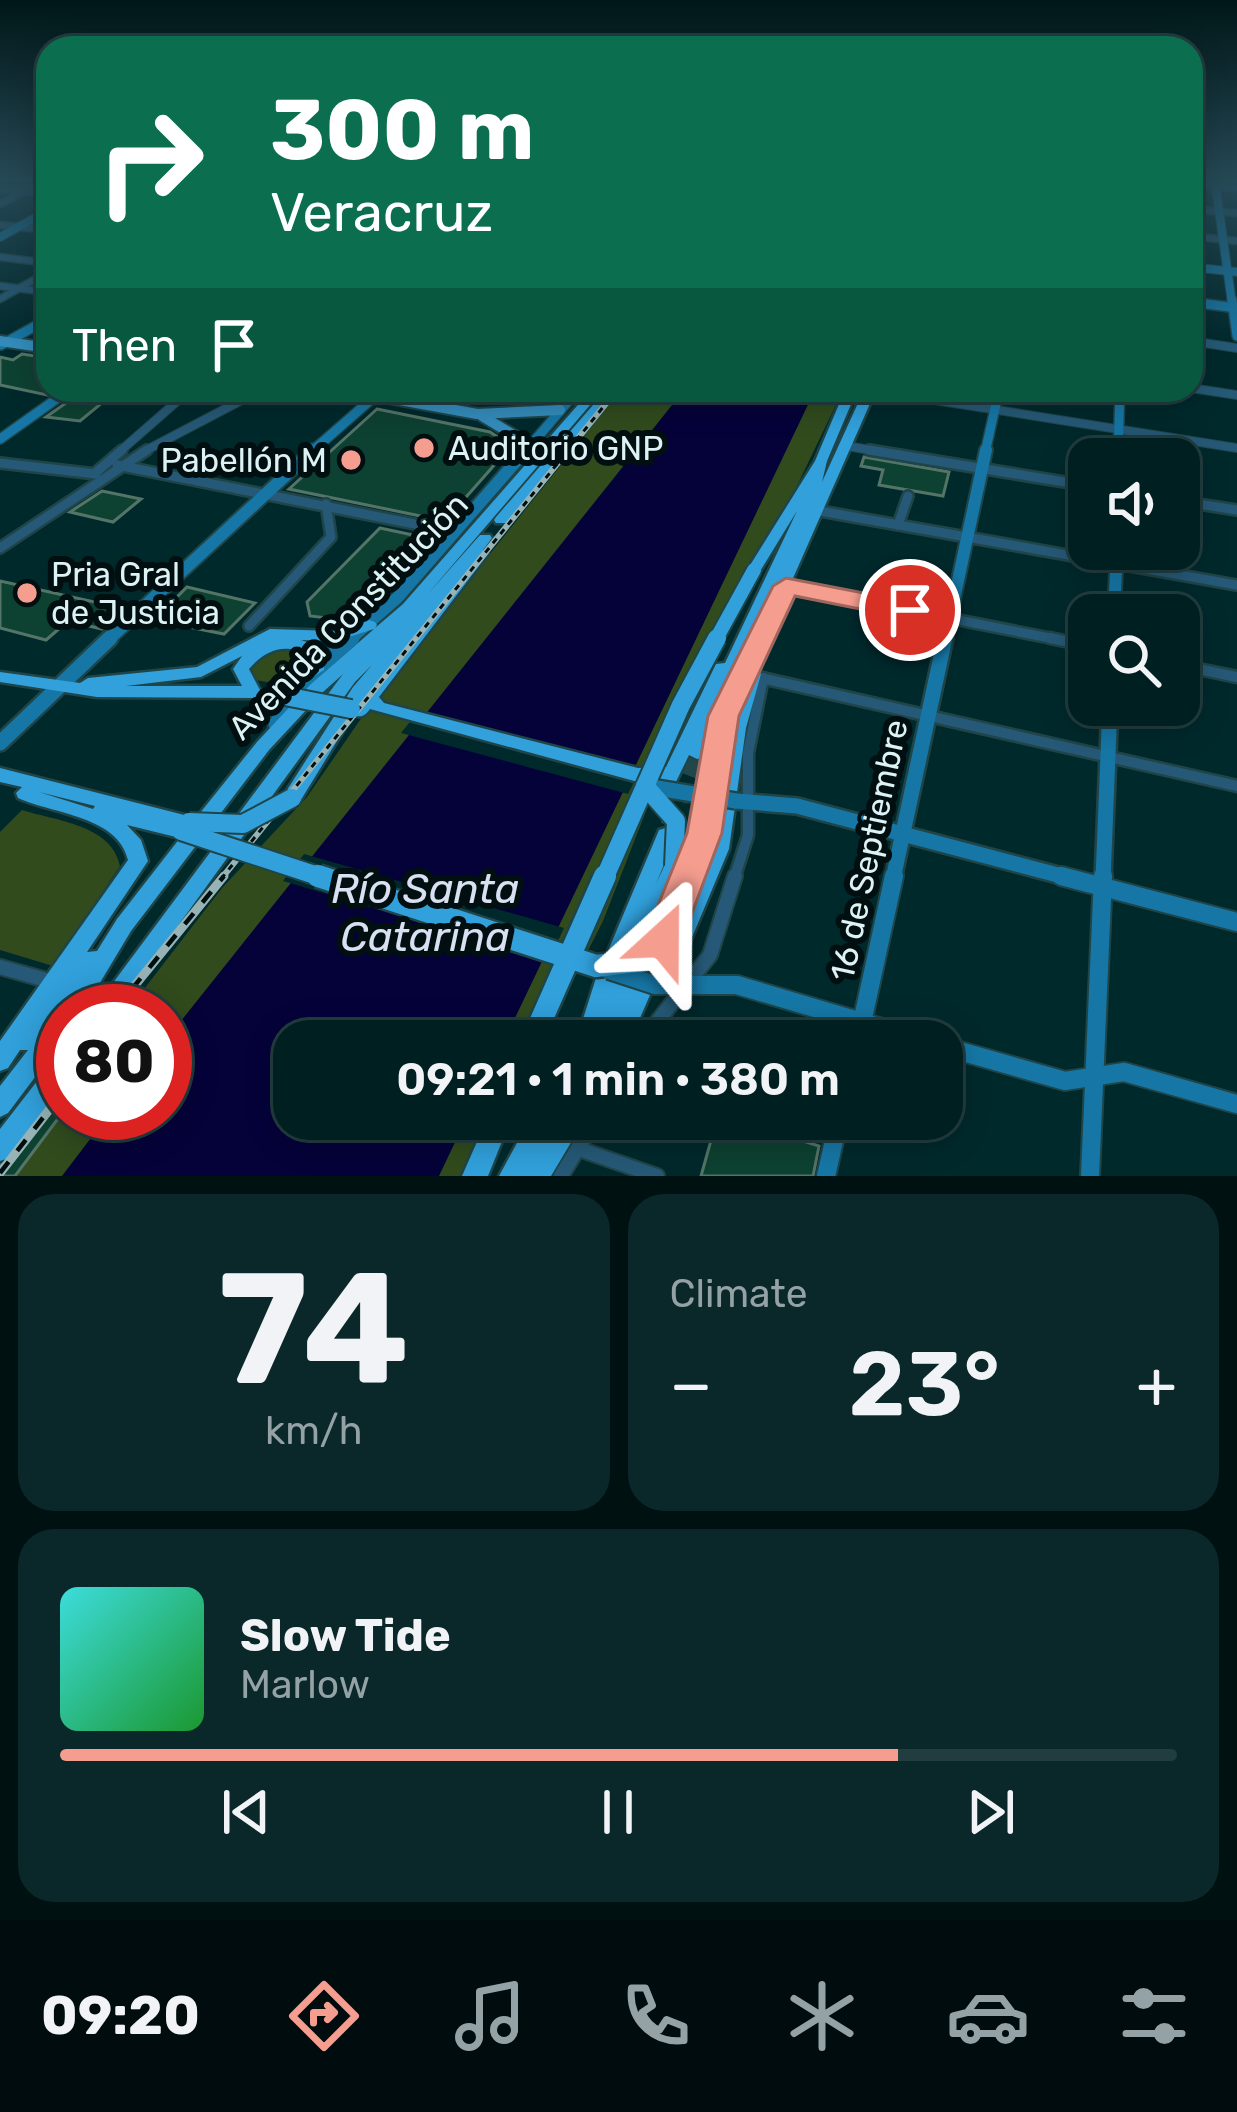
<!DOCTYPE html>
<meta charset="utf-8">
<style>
:root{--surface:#001f21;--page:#0a272a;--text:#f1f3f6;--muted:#95a2a5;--line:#223d3f;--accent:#f59d8f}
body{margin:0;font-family:Rubik,sans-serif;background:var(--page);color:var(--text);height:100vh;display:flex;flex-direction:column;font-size:45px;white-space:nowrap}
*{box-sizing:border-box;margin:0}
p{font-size:39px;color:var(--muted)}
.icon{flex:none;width:66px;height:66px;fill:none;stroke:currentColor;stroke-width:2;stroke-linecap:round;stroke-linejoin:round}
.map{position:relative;height:1176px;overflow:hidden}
.panel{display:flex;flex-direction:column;gap:18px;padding:18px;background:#001112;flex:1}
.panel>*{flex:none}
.hud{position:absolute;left:36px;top:36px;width:1167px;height:366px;border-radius:36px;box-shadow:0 6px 30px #0003,0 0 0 3px var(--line);background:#0b6e4f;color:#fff;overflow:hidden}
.fabs{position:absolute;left:1068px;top:438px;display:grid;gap:24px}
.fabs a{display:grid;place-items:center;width:132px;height:132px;border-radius:24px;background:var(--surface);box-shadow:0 6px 30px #0003,0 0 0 3px var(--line);font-size:60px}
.speed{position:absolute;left:36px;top:984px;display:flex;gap:24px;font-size:60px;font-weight:700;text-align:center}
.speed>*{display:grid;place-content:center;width:156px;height:156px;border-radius:50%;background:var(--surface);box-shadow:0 6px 30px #0003,0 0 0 3px var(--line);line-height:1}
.speed .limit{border:18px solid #d22;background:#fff;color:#111}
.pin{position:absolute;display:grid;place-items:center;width:102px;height:102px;color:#fff;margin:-51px;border:6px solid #fff;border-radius:50%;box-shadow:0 3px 12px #0007}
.me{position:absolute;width:132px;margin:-66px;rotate:24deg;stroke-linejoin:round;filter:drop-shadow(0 0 9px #0008)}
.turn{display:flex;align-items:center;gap:42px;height:252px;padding:0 36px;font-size:54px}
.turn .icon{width:156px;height:156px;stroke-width:2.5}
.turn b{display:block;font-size:84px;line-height:102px}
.then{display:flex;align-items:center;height:114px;padding:0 36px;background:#0003;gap:24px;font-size:45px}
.big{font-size:90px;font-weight:600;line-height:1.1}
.panel .card{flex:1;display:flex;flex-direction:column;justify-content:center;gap:18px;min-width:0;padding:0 42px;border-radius:36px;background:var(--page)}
.panel .dial{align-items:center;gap:0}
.dial b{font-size:156px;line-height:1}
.song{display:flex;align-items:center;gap:36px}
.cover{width:144px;height:144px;border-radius:18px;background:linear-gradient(135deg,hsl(180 70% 55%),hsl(130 70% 35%))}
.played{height:12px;border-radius:6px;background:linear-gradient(90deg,var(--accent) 75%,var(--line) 75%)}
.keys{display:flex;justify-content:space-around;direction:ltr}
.heat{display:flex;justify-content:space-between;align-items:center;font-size:66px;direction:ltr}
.panel .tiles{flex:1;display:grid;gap:18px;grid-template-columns:1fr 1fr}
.card:last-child{grid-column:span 2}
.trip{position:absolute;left:273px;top:1020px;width:690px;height:120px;border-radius:36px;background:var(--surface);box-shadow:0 6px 30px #0003,0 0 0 3px var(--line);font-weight:600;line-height:120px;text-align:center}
.dock{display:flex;height:192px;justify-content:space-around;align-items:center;background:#000c0d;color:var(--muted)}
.dock .icon{width:84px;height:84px}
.dock .current{color:var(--accent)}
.dock b{font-size:54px;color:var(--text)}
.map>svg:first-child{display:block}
</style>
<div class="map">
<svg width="1237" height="1176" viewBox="0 0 1237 1176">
<rect width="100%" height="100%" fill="#00292c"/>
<g fill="#314b1d">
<polygon points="621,390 843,390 668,755 603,921 542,1041 294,1041 294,1119 506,1119 479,1176 0,1176 63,1095 63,1113 165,1113 165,1011 127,1011 222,888 307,797 380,691"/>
<polygon points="286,646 308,658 309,668 294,687 250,679 248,663 262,652"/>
<path d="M 22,810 C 57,821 112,825 120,866 L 53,966 L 0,950 L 0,832 Z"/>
</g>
<polygon fill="#05023a" points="684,390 815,390 504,1041 294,1041 294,1119 466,1119 439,1176 62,1176 110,1113 165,1113 165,1041"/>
<g fill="#00292c">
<polygon points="418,712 640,770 628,794 401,733"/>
<polygon points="304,854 564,928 549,960 283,881"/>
</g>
<g fill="#0d4131" stroke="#537467" stroke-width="3">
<polygon points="22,354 48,358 47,395 0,385 0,357 13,360"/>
<polygon points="73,398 102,403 80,421 46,417"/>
<polygon points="377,409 490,432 511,446 445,521 289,489"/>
<polygon points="864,457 949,472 943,496 879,485 883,470 861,466"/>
<polygon points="102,491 141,499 113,522 70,512"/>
<polygon points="380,528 422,537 344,620 310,616 307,602"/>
<polygon points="0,581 126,609 102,629 68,621 46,640 0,628"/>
<polygon points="187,587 255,603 224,634 154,620"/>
<polygon points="63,1093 63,1112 15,1176 0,1176 0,1165 13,1161"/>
<polygon points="717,1119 734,1119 819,1146 813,1176 701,1176"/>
</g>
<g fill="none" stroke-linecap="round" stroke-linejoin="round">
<polyline stroke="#21474a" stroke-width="18" stroke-dasharray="18 9" stroke-linecap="butt" points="669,826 697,753"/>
<g stroke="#1f4548" stroke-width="9">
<g id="street-far4">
<polyline points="1191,184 1237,188"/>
<polyline points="0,189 48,194"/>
<polyline points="0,204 42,182"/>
<polyline points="1191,209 1237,213"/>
<polyline points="0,225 48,230"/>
<polyline points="1191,236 1237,241"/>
<polyline points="0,257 48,263"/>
<polyline points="0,286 48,292"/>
<polyline points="0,299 48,272"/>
</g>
</g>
<g stroke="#1f4548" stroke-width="10">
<g id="street-far3">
<polyline points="1191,341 1237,348"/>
<polyline points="1191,388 1237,395"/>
<polyline points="871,390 1237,448"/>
<polyline points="847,446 887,453"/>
<polyline points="118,453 190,390"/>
<polyline points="141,453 261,390"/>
</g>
</g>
<g stroke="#1f4548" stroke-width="14">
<g id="street-far2">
<polyline points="869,450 1089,486"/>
<polyline points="0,463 96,474"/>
<polyline points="117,465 455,532"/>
<polyline points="94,474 122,450"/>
<polyline points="1179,501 1237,510"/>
<polyline points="820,511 1237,585"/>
<polyline points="898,525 908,496"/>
<polyline points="0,548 147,450"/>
<polyline points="786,586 1065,641"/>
<polyline points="249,626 331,537 326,504"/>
</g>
</g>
<g stroke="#1f4548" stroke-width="15">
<g id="street-far1">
<polyline points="1050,638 1089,646"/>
<polyline points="1179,665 1237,677"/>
<polyline points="753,676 1237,786"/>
<polyline points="734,879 748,835 748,753 763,678"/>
</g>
</g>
<g stroke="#1f4548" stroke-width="18">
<g id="street">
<polyline points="0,967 53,982"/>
<polyline points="642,1041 710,955 735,876"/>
<polyline points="579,1149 657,1176"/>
<polyline points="561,1176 596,1119"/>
</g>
</g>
<g stroke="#1f4548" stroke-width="10">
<g id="secondary-far4">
<polyline points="1215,182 1232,303"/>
<polyline points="0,237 48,211"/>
<polyline points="1191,267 1237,272"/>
<polyline points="1191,302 1197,303"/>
</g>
</g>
<g stroke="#1f4548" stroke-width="12">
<g id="secondary-far3">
<polyline points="1232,300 1237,336"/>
<polyline points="1191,302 1237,308"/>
<polyline points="1,345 48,319"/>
<polyline points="0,439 69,390"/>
<polyline points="310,453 382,390"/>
<polyline points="524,453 578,390"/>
<polyline points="985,453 999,390"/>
<polyline points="1118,453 1120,390"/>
</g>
</g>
<g stroke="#1f4548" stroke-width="16">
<g id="secondary-far2">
<polyline points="1118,459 1118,450"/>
<polyline points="1114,615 1117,549"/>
<polyline points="107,641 313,450"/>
<polyline points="348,641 397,598 526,450"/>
<polyline points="945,641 986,450"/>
</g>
</g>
<g stroke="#1f4548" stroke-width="20">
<g id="secondary-far1">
<polyline points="276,724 316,670 352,638"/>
<polyline points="0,743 110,638"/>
<polyline points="736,801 797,806 1073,879"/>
<polyline points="893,879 945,638"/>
<polyline points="1103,879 1110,705"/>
</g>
</g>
<g stroke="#1f4548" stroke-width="22">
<g id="secondary">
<polyline points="1061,876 1237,922"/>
<polyline points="655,985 737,985 926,1041"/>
<polyline points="858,1041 894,876"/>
<polyline points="942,1046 1065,1081 1124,1072 1237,1104"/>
<polyline points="826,1176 839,1119"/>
<polyline points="1090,1176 1103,876"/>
</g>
</g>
<g stroke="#1f4548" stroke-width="14">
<g id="primary">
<polyline points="0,341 48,348"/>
<polyline points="345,390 477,414 560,410"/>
<polyline points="482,416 530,445"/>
</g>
</g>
<g stroke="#1f4548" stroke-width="5">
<g id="highway">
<path d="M 591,390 L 603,390 L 426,596 L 480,535 L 490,535 L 492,538 L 483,550 L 488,554 L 379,697 L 384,703 L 638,768 L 666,767 L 714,668 L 716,664 L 725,663 L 797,511 L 759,573 L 749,573 L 747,570 L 815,461 L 845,390 L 857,390 L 827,461 L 822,482 L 864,390 L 876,390 L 753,669 L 761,674 L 746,728 L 729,849 L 688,947 L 681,950 L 674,947 L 672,944 L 663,949 L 656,946 L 653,940 L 646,956 L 638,959 L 630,956 L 629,953 L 627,957 L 619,960 L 611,957 L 608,951 L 659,830 L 666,828 L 673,830 L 676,835 L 656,884 L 667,860 L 674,858 L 683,863 L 694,833 L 711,740 L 703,758 L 697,759 L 689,755 L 674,786 L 668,788 L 662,786 L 659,780 L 638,782 L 370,709 C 365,716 361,718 353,715 L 299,803 L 292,805 L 285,803 L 283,798 L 285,793 L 353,687 L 372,665 L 355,682 L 116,1011 L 92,1011 L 343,674 L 352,666 L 323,692 L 269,750 L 131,931 L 83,1011 L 63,1011 L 63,1040 L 8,1113 L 0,1117 L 0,1086 L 28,1050 L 20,1050 L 8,1068 L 0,1071 L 0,1041 L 128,860 C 118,816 53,814 18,798 L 16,793 L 22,787 L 0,782 L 0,768 L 196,818 L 257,742 L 311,684 L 374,629 L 336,641 L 301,640 L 313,644 L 325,654 L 324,670 L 316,675 L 308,670 L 309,656 C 286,642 266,649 249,669 L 261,692 L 259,696 L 253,698 L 97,697 L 0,682 L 0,672 L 80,683 L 88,678 L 197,667 L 270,629 L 335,631 L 369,620 L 375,622 L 377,625 L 375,628 L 403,604 ZM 242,656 L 233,669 L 242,686 L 126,686 L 201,677 ZM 39,792 L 95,806 L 93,809 ZM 127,825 L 180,838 L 117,919 L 97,951 L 87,952 L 148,861 L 141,840 Z"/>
<polygon points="606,390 618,390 506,523 496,523 494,520 496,517"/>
<polygon points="607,969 615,971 617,977 624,974 632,977 634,987 639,985 647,988 650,995 630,1041 576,1041 596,978 599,971"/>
<polygon points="63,1055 63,1085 9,1158 0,1161 0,1129 55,1058"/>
<polygon points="487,1119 511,1119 488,1176 462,1176"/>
<polygon points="530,1119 585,1119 551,1176 499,1176"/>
</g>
</g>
<use href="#street-far4" stroke="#265977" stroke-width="6"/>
<use href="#street-far3" stroke="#265977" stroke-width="8"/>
<use href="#street-far2" stroke="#265977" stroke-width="9"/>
<use href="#street-far1" stroke="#265977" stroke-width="10"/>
<use href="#street" stroke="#265977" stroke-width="14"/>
<use href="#secondary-far4" stroke="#1677a6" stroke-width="8"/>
<use href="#secondary-far3" stroke="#1677a6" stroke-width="9"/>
<use href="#secondary-far2" stroke="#1677a6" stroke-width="12"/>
<use href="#secondary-far1" stroke="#1677a6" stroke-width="15"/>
<use href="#secondary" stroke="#1677a6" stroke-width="18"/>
<use href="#primary" stroke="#348cbc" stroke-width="10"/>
<use href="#highway" fill="#31a0db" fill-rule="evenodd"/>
<g stroke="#97b3b5" stroke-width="6">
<polyline id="rail-far1" points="221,879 617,390"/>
</g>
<g stroke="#97b3b5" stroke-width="9">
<g id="rail">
<polyline points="114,1011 224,876"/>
<polyline points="0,1173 63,1092"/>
</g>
</g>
<use href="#rail-far1" stroke="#020f11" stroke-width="3" stroke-dasharray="6" stroke-linecap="butt"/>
<use href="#rail" stroke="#020f11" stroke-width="4.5" stroke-dasharray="14" stroke-linecap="butt"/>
<g stroke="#1f4548" stroke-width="20" stroke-linecap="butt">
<polyline id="secondary-bridge-far1" points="645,786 736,801"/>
</g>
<g stroke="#1f4548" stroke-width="22" stroke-linecap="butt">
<polyline id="secondary-bridge" points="609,970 655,985"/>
</g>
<g stroke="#1f4548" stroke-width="18" stroke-linecap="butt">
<polyline id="highway-bridge-far2" points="715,641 754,570"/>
</g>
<g stroke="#1f4548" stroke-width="22" stroke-linecap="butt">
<g id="highway-bridge-far1">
<polyline points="285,696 351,709"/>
<polyline points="645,786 676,821 674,866"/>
<polyline points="189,822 243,824 292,798"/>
<polyline points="181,831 327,879"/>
<polyline points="604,879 681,705 717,638"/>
</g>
</g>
<g stroke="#1f4548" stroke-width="27" stroke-linecap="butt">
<g id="highway-bridge">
<polyline points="318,876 596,966 644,960 681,941"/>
<polyline points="532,1041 605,876"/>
</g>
</g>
<use href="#secondary-bridge-far1" stroke="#1677a6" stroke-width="15"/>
<use href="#secondary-bridge" stroke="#1677a6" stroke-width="18"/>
<use href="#highway-bridge-far2" stroke="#31a0db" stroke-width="14"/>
<use href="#highway-bridge-far1" stroke="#31a0db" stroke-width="18"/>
<use href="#highway-bridge" stroke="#31a0db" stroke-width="22"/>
</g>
<linearGradient id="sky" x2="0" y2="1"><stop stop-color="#001718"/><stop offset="0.52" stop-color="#264956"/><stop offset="1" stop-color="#264956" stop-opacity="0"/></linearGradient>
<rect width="1237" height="347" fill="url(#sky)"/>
<polygon fill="#f59d8f" stroke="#9f665d" stroke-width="3" points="786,578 910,602 924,610 910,619 795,596 739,716 722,833 682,940 677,951 663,956 650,951 644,940 687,833 708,716 773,586"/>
<g fill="#f59d8f" stroke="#020f11" stroke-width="4.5">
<circle cx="424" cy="448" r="12"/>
<circle cx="351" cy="460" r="12"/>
<circle cx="27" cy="593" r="12"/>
</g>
<g text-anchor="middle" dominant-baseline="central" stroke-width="12" stroke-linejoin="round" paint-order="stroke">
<g font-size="33" fill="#ddf2f4" stroke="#020f11" text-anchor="start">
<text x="448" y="448">Auditorio GNP</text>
<text x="327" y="460" text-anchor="end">Pabellón M</text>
<text x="51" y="574">Pria Gral<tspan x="51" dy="38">de Justicia</tspan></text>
</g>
<g font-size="33" fill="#ddf2f4" stroke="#020f11">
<text transform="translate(348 616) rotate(-46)">Avenida Constitución</text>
<text transform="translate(869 850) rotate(-78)">16 de Septiembre</text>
</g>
<g font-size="42" font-style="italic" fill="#d9e0f2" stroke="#020f11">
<text x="425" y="889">Río Santa<tspan x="425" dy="48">Catarina</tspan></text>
</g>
</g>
</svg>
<div class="fabs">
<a><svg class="icon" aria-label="sound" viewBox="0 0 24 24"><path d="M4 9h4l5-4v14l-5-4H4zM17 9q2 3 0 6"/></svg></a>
<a><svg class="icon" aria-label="search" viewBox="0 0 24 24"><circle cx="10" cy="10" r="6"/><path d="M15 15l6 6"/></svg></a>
</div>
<div class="speed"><div class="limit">80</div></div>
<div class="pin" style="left:910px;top:610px;background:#d93025"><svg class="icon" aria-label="arrive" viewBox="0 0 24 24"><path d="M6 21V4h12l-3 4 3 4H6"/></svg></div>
<svg class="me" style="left:663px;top:940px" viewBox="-20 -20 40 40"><path d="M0-17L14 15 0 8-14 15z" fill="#f59d8f" stroke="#fff" stroke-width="4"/></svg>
<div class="trip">09:21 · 1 min · 380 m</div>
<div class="hud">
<div class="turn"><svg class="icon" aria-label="right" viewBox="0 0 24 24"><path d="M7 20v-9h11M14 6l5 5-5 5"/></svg><div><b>300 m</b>Veracruz</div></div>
<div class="then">Then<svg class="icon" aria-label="arrive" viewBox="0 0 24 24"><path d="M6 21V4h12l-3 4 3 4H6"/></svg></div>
</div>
</div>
<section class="panel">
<div class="tiles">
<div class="card dial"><b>74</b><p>km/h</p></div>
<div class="card"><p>Climate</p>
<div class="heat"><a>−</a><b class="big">23°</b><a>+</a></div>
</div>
<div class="card">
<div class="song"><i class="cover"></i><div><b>Slow Tide</b><p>Marlow</p></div></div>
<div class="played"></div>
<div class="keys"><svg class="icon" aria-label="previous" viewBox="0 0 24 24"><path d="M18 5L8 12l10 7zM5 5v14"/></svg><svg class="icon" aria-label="pause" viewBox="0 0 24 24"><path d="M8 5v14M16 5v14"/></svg><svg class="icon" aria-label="next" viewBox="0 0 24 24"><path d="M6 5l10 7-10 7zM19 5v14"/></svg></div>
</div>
</div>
</section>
<nav class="dock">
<b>09:20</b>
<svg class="icon current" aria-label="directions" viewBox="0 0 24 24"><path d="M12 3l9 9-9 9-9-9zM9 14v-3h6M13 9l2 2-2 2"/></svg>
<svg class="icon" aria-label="music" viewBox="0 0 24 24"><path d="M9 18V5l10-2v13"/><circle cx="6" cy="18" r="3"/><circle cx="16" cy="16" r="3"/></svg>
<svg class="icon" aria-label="phone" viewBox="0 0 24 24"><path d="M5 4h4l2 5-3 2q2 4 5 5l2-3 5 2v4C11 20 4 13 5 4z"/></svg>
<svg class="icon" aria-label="climate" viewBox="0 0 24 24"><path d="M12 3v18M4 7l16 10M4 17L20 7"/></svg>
<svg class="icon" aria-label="car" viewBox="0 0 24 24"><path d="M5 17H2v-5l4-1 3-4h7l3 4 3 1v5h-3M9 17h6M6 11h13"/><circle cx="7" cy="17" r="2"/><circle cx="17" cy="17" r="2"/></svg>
<svg class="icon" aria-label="filters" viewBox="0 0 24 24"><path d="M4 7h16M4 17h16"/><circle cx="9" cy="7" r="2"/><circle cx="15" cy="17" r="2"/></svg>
</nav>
